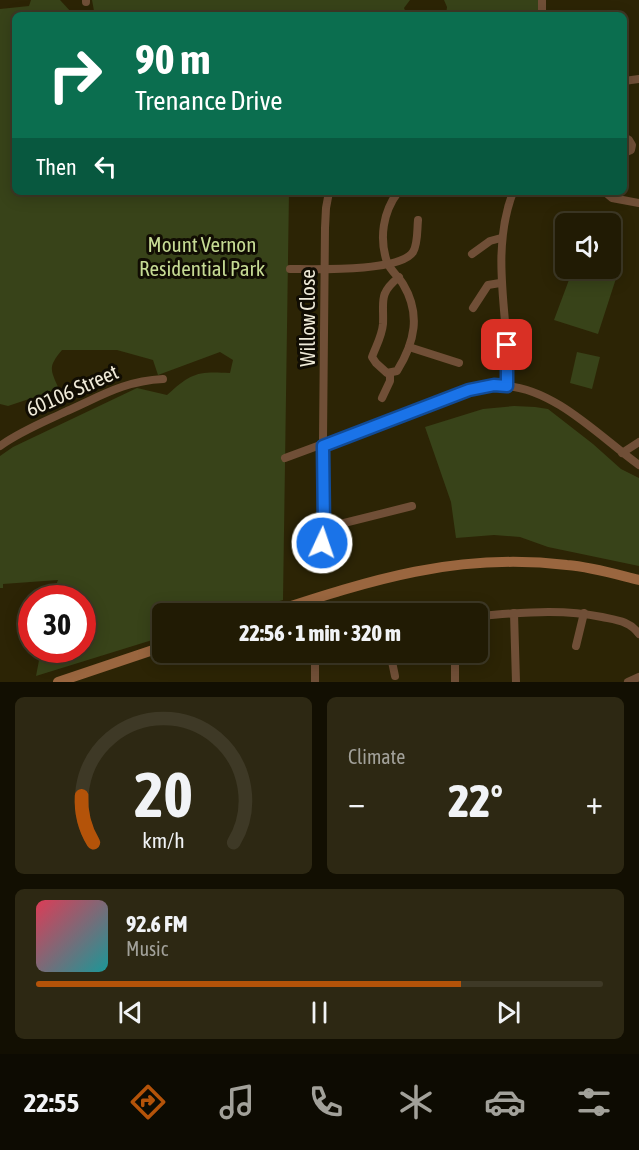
<!DOCTYPE html>
<meta charset="utf-8">
<style>
:root{--surface:#211b04;--page:#2d2813;--text:#f1f3f6;--muted:#a2a19a;--line:#3e3926;--accent:#b45309}
body{margin:0;font-family:"Asap Condensed",sans-serif;background:var(--page);color:var(--text);height:100vh;display:flex;flex-direction:column;font-size:22px;white-space:nowrap}
*{box-sizing:border-box;margin:0}
p{font-size:20px;color:var(--muted)}
.icon{flex:none;width:33px;height:33px;fill:none;stroke:currentColor;stroke-width:2;stroke-linecap:round;stroke-linejoin:round}
.map{position:relative;height:682px;overflow:hidden}
.sheet{display:flex;flex-direction:column;gap:15px;padding:15px;background:#120f02;flex:1}
.sheet>*{flex:none}
.hud{position:absolute;left:12px;top:12px;width:615px;height:183px;border-radius:9px;box-shadow:0 3px 15px #0003,0 0 0 2px var(--line);background:#0b6e4f;color:#fff;overflow:hidden}
.tools{position:absolute;left:555px;top:213px;display:grid;gap:12px}
.tools a{display:grid;place-items:center;width:66px;height:66px;border-radius:9px;background:var(--surface);box-shadow:0 3px 15px #0003,0 0 0 2px var(--line);font-size:30px}
.speed{position:absolute;left:18px;top:585px;display:flex;gap:12px;font-size:30px;font-weight:700;text-align:center}
.speed>*{display:grid;place-content:center;width:78px;height:78px;border-radius:50%;background:var(--surface);box-shadow:0 3px 15px #0003,0 0 0 2px var(--line);line-height:1}
.speed .limit{border:9px solid #d22;background:#fff;color:#111}
.pin{position:absolute;display:grid;place-items:center;width:51px;height:51px;color:#fff;margin:-26px;border-radius:12px;box-shadow:0 3px 9px #0006}
.me{position:absolute;width:66px;margin:-33px;rotate:3deg;stroke-linejoin:round;filter:drop-shadow(0 0 4px #0008)}
.turn{display:flex;align-items:center;gap:21px;height:126px;padding:0 24px;font-size:27px}
.turn .icon{width:78px;height:78px;stroke-width:2.5}
.turn b{display:block;font-size:42px;line-height:51px}
.then{display:flex;align-items:center;height:57px;padding:0 24px;background:#0003;gap:12px;font-size:22px}
.big{font-size:45px;font-weight:800;line-height:1.1}
.sheet .tile{flex:1;display:flex;flex-direction:column;justify-content:center;gap:9px;min-width:0;padding:0 21px;border-radius:9px;background:var(--page)}
.sheet .dial{align-items:center;gap:0}
.dial svg{height:156px;overflow:visible;fill:none;stroke:var(--line);stroke-width:7;stroke-linecap:round;text-anchor:middle}
.dial text{fill:var(--text);stroke:none}
.song{display:flex;align-items:center;gap:18px}
.cover{width:72px;height:72px;border-radius:9px;background:linear-gradient(135deg,hsl(350 70% 55%),hsl(180 70% 35%))}
.played{height:6px;border-radius:3px;background:linear-gradient(90deg,var(--accent) 75%,var(--line) 75%)}
.keys{display:flex;justify-content:space-around;direction:ltr}
.heat{display:flex;justify-content:space-between;align-items:center;font-size:33px;direction:ltr}
.sheet .tiles{flex:1;display:grid;gap:15px;grid-template-columns:1fr 1fr}
.tile:last-child{grid-column:span 2}
.trip{position:absolute;left:152px;top:603px;width:336px;height:60px;border-radius:9px;background:var(--surface);box-shadow:0 3px 15px #0003,0 0 0 2px var(--line);font-weight:800;line-height:60px;text-align:center}
.tabs{display:flex;height:96px;justify-content:space-around;align-items:center;background:#0d0b02;color:var(--muted)}
.tabs .icon{width:42px;height:42px}
.tabs .selected{color:var(--accent)}
.tabs b{font-size:27px;color:var(--text)}
.map>svg:first-child{display:block}
</style>
<div class="map">
<svg width="639" height="682" viewBox="0 0 639 682">
<rect width="100%" height="100%" fill="#2c2405"/>
<g fill="#384319">
<path d="M 31,0 L 60,0 L 72,13 L 78,15 L 15,15 L 15,192 L 289,192 L 283,600 L 240,613 L 162,614 L 162,637 L 36,676 L 41,650 L 82,650 L 82,598 L 51,598 L 58,580 L 3,584 L 3,588 L 0,588 L 0,456 L 13,447 L 137,388 L 167,395 C 191,373 197,371 230,373 L 233,360 L 220,352 L 158,375 L 153,360 L 117,350 L 62,350 C 48,367 50,369 59,389 L 8,406 L 0,404 L 0,9 L 29,6 Z"/>
<polygon points="92,0 410,0 404,8 407,15 87,15 94,11"/>
<polygon points="444,0 538,0 538,15 446,15 447,7"/>
<polygon points="611,260 621,263 598,334 554,320 573,269 610,268"/>
<polygon points="577,352 600,357 592,389 570,383"/>
<polygon points="514,406 535,407 548,409 593,444 621,469 639,478 639,566 548,547 520,537 494,535 456,538 451,502 425,427 483,409"/>
</g>
<g fill="none" stroke-linecap="round" stroke-linejoin="round">
<g stroke="#704f37" stroke-width="8">
<polyline points="86,2 86,0"/>
<polyline points="542,15 542,0"/>
<polyline points="624,81 639,79"/>
<polyline points="624,137 629,140 632,145 631,150 624,153"/>
<path d="M 398,192 C 383,212 379,238 387,262 C 390,270 399,277 403,284 C 421,314 415,342 397,371 L 387,373 L 376,363 L 372,357 C 376,346 382,336 383,324 C 384,301 378,294 399,277"/>
<polyline points="605,192 612,198 639,203"/>
<polyline points="472,254 490,241 501,238"/>
<path d="M 290,269 C 315,269 400,272 413,252 C 418,244 417,230 418,220"/>
<polyline points="473,308 488,285 500,283"/>
<polyline points="409,347 459,363"/>
<path d="M 508,386 C 507,372 508,358 507,344 C 503,293 494,242 513,192"/>
<polyline points="382,398 390,381 390,373"/>
<path d="M 0,446 C 21,431 44,422 67,411 C 101,396 124,381 163,379"/>
<polyline points="622,453 639,442"/>
<path d="M 285,458 L 469,390 C 481,388 493,385 506,386 C 555,389 600,437 639,465"/>
<polyline points="324,528 412,506"/>
<polyline points="322,543 325,228 326,208 329,192"/>
<polyline points="514,613 516,682"/>
<path d="M 477,616 C 520,613 560,608 602,617 C 616,620 630,621 639,634"/>
<polyline points="576,646 584,613"/>
<polyline points="390,652 395,676"/>
<polyline points="455,652 455,682"/>
<polyline points="315,682 315,663 323,652"/>
<polyline points="628,682 639,677"/>
</g>
<g stroke="#9a663f" stroke-width="10">
<path d="M 267,614 C 371,580 456,552 567,565 C 592,567 615,574 639,580"/>
<polyline points="58,682 162,647"/>
</g>
</g>
<g fill="none" stroke-linecap="round" stroke-linejoin="round">
<g stroke="#114b97" stroke-width="15">
<polyline id="route" points="322,543 324,528 323,446 469,390 494,385 507,386 507,345"/>
</g>
<use href="#route" stroke="#1a73e8" stroke-width="10"/>
</g>
<g text-anchor="middle" dominant-baseline="central" stroke-width="6" stroke-linejoin="round" paint-order="stroke">
<g font-size="21" fill="#c6db94" stroke="#110d03">
<text x="202" y="244">Mount Vernon<tspan x="202" dy="24">Residential Park</tspan></text>
</g>
<g font-size="21" fill="#efead8" stroke="#110d03">
<text transform="translate(307 318) rotate(-90)">Willow Close</text>
<text transform="translate(72 390) rotate(-24)">60106 Street</text>
</g>
</g>
</svg>
<div class="tools">
<a><svg class="icon" aria-label="sound" viewBox="0 0 24 24"><path d="M4 9h4l5-4v14l-5-4H4zM17 9q2 3 0 6"/></svg></a>
</div>
<div class="speed"><div class="limit">30</div></div>
<div class="pin" style="left:507px;top:345px;background:#d93025"><svg class="icon" aria-label="arrive" viewBox="0 0 24 24"><path d="M6 21V4h12l-3 4 3 4H6"/></svg></div>
<svg class="me" style="left:322px;top:543px" viewBox="-20 -20 40 40"><circle r="17" fill="#1a73e8" stroke="#fff" stroke-width="3"/><path d="M0-11L8 9 0 5-8 9z" fill="#fff"/></svg>
<div class="trip">22:56 · 1 min · 320 m</div>
<div class="hud">
<div class="turn"><svg class="icon" aria-label="right" viewBox="0 0 24 24"><path d="M7 20v-9h11M14 6l5 5-5 5"/></svg><div><b>90 m</b>Trenance Drive</div></div>
<div class="then">Then<svg class="icon" aria-label="left" viewBox="0 0 24 24"><path d="M17 20v-9H6M10 6l-5 5 5 5"/></svg></div>
</div>
</div>
<section class="sheet">
<div class="tiles">
<div class="tile dial"><svg viewBox="0 0 100 80">
<path d="M14 69A42 42 0 1 1 86 69"/>
<path d="M14 69A42 42 0 0 1 8 45" stroke="#b45309"/>
<text x="50" y="56" font-size="32" font-weight="700">20</text>
<text x="50" y="72" font-size="11">km/h</text>
</svg></div>
<div class="tile"><p>Climate</p>
<div class="heat"><a>−</a><b class="big">22°</b><a>+</a></div>
</div>
<div class="tile">
<div class="song"><i class="cover"></i><div><b>92.6 FM</b><p>Music</p></div></div>
<div class="played"></div>
<div class="keys"><svg class="icon" aria-label="previous" viewBox="0 0 24 24"><path d="M18 5L8 12l10 7zM5 5v14"/></svg><svg class="icon" aria-label="pause" viewBox="0 0 24 24"><path d="M8 5v14M16 5v14"/></svg><svg class="icon" aria-label="next" viewBox="0 0 24 24"><path d="M6 5l10 7-10 7zM19 5v14"/></svg></div>
</div>
</div>
</section>
<nav class="tabs">
<b>22:55</b>
<svg class="icon selected" aria-label="directions" viewBox="0 0 24 24"><path d="M12 3l9 9-9 9-9-9zM9 14v-3h6M13 9l2 2-2 2"/></svg>
<svg class="icon" aria-label="music" viewBox="0 0 24 24"><path d="M9 18V5l10-2v13"/><circle cx="6" cy="18" r="3"/><circle cx="16" cy="16" r="3"/></svg>
<svg class="icon" aria-label="phone" viewBox="0 0 24 24"><path d="M5 4h4l2 5-3 2q2 4 5 5l2-3 5 2v4C11 20 4 13 5 4z"/></svg>
<svg class="icon" aria-label="climate" viewBox="0 0 24 24"><path d="M12 3v18M4 7l16 10M4 17L20 7"/></svg>
<svg class="icon" aria-label="car" viewBox="0 0 24 24"><path d="M5 17H2v-5l4-1 3-4h7l3 4 3 1v5h-3M9 17h6M6 11h13"/><circle cx="7" cy="17" r="2"/><circle cx="17" cy="17" r="2"/></svg>
<svg class="icon" aria-label="filters" viewBox="0 0 24 24"><path d="M4 7h16M4 17h16"/><circle cx="9" cy="7" r="2"/><circle cx="15" cy="17" r="2"/></svg>
</nav>
